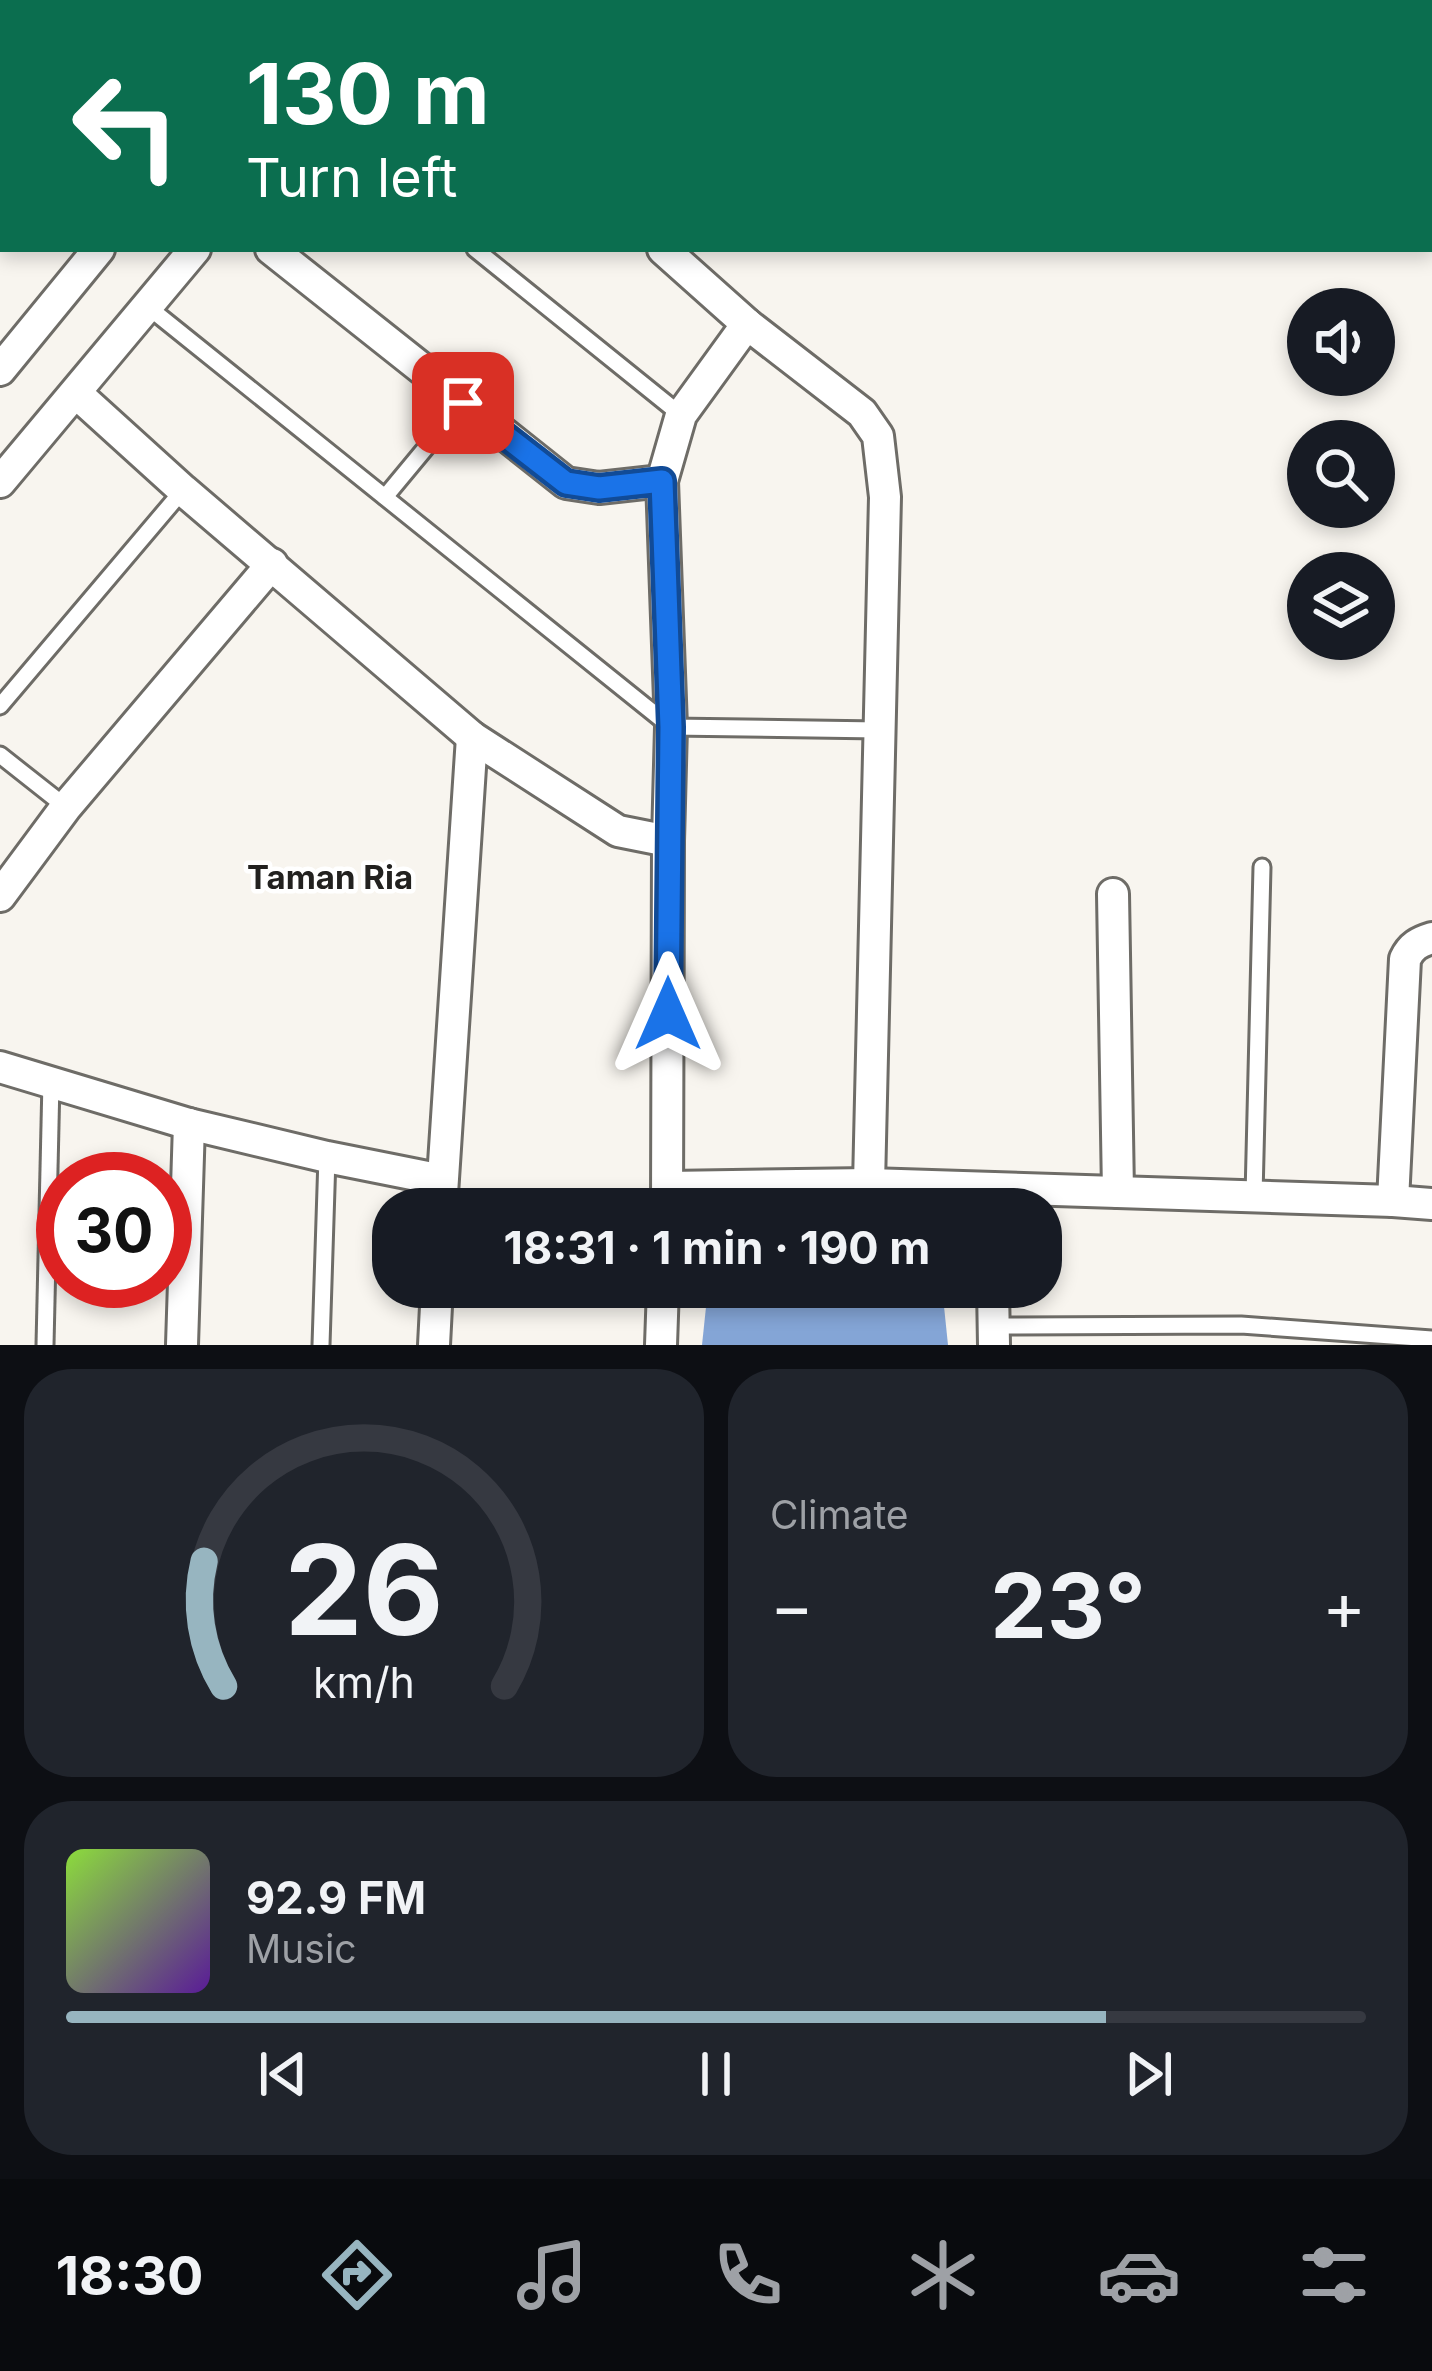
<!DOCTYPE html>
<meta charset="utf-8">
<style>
:root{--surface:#171b24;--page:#20242c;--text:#f1f3f6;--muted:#9ea1a6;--line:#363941;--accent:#97b5c0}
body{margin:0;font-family:Inter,sans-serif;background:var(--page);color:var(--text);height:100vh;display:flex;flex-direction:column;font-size:45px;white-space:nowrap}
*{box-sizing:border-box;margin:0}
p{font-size:39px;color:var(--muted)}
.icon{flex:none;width:66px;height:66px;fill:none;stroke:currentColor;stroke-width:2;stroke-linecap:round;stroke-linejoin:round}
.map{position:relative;height:1345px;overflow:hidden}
.details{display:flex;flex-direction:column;gap:24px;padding:24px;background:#0d0f14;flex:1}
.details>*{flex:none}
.top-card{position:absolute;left:0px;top:0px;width:1434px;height:252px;box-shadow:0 6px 18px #0003;background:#0b6e4f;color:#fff;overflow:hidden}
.fabs{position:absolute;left:1287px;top:288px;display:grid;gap:24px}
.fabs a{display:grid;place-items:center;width:108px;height:108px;border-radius:50%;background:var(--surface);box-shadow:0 6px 18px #0003;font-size:60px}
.speed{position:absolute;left:36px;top:1152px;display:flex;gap:24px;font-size:60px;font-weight:700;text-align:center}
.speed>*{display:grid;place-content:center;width:156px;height:156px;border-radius:50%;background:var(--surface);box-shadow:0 6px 18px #0003;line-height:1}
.speed .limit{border:18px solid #d22;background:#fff;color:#111}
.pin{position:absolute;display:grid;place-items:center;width:102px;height:102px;color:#fff;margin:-51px;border-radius:24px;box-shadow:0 6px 18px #0006}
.me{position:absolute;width:132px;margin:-66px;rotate:0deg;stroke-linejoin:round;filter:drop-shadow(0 0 9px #0008)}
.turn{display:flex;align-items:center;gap:42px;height:252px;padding:0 48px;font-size:54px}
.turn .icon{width:156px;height:156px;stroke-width:2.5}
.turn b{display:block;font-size:84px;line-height:102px}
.big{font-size:90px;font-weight:700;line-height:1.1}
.details .widget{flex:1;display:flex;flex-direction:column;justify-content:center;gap:18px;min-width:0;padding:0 42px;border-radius:48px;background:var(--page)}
.details .dial{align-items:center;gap:0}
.dial svg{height:312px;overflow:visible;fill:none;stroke:var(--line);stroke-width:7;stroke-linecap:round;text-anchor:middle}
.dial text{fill:var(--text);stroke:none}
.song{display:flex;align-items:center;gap:36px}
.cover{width:144px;height:144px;border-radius:18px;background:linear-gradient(135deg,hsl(90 70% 55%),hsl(270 70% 35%))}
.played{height:12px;border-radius:6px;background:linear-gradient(90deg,var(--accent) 80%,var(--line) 80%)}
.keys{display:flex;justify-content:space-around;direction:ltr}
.heat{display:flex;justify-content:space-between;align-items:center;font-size:66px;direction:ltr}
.details .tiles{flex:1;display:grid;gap:24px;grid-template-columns:1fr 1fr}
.widget:last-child{grid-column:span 2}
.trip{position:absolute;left:372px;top:1188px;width:690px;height:120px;border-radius:48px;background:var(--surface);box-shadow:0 6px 18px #0003;font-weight:700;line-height:120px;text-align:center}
.dock{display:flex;height:192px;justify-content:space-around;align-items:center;background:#090b0e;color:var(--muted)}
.dock .icon{width:84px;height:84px}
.dock .current{color:var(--accent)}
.dock b{font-size:54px;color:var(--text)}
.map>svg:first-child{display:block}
</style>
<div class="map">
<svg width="1432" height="1345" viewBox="0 0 1432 1345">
<rect width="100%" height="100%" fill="#f8f5ef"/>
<polygon fill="#84a5d6" points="712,1287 942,1287 948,1345 702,1345 708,1288"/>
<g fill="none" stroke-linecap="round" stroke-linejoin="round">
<g stroke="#6e6c67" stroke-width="21">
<g id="service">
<polyline points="159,0 162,3"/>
<polyline points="330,3 333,0"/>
<polyline points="475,249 681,415"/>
<polyline points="147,306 671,727 879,730"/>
<polyline points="385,497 463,403"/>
<polyline points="0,706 183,490"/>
<polyline points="0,755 66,807"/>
<polyline points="1254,1196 1262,867"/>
<polyline points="993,1326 1241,1325 1432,1339"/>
<polyline points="45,1345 51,1081"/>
<polyline points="321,1345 327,1157"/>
</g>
</g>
<g stroke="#6e6c67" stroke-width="36">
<g id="minor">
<polyline points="350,0 354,3"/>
<polyline points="688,0 692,3"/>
<polyline points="399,3 402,0"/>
<polyline points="743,3 745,0"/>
<polyline points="0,29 3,32"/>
<polyline points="271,249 566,483 599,488 662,481"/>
<polyline points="663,249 747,324 862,413 878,436 885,497 869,1184"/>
<polyline points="0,370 99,249"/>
<polyline points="76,393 183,490 472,737 618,831 668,841"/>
<polyline points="0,482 195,249"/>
<polyline points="1113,894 1118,1192"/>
<polyline points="0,896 66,807 272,564"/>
<polyline points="0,1067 189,1124 327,1157 442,1180"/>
<polyline points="668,1187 869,1184 1393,1201 1432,1204"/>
<path d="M 1393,1201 L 1405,959 C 1411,946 1419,942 1432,938"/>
<polyline points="441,1206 667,1208"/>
<polyline points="441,1209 472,737"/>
<polyline points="667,1209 668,841 671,727 662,481 681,415 747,324"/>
<polyline points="993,1287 994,1345"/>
<polyline points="182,1345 189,1124"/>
<polyline points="434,1345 437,1287"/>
<polyline points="661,1345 663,1287"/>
</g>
</g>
<use href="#service" stroke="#fff" stroke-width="15"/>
<use href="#minor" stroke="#fff" stroke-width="30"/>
</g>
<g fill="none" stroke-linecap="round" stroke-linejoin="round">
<g stroke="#114b97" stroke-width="30">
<polyline id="route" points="463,403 566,483 599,488 662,481 671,727 668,1014"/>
</g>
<use href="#route" stroke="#1a73e8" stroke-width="21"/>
</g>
<g text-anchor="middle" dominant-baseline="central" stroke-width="9" stroke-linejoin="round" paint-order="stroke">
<g font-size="33" font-weight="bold" fill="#22211f" stroke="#fff">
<text x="330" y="877">Taman Ria</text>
</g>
</g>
</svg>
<div class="fabs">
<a><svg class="icon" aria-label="sound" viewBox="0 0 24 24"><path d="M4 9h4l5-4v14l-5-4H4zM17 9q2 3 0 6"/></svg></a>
<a><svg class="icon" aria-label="search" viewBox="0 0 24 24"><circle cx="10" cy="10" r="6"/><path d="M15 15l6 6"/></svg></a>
<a><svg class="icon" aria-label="layers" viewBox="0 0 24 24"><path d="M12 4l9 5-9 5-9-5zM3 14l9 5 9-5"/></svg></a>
</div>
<div class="speed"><div class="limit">30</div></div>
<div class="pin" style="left:463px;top:403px;background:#d93025"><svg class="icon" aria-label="arrive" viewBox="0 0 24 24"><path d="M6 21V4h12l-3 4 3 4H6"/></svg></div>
<svg class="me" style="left:668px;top:1014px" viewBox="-20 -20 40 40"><path d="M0-17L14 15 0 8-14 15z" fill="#1a73e8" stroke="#fff" stroke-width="4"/></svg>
<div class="trip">18:31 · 1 min · 190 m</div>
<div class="top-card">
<div class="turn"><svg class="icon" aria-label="left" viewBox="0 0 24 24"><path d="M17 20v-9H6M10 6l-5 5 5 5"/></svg><div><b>130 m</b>Turn left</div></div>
</div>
</div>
<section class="details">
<div class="tiles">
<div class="widget dial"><svg viewBox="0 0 100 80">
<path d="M14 69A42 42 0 1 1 86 69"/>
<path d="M14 69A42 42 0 0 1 9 37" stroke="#97b5c0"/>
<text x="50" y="56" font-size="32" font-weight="700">26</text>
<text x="50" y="72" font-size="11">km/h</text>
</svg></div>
<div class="widget"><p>Climate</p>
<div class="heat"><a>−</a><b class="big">23°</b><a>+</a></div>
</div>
<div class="widget">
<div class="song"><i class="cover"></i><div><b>92.9 FM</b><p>Music</p></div></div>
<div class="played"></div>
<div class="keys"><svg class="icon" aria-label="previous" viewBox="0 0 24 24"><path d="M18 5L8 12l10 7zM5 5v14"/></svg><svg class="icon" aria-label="pause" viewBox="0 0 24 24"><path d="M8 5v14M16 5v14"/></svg><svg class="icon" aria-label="next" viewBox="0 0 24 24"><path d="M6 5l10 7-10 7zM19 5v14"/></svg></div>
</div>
</div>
</section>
<nav class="dock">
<b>18:30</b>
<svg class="icon current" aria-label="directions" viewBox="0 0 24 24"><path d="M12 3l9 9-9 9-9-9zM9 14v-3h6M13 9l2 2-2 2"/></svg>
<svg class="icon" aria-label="music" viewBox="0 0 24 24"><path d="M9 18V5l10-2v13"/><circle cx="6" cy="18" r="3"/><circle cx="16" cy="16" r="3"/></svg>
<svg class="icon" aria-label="phone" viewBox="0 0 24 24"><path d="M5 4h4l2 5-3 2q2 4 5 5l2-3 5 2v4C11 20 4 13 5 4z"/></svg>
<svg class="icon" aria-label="climate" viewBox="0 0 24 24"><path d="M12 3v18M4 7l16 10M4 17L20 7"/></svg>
<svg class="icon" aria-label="car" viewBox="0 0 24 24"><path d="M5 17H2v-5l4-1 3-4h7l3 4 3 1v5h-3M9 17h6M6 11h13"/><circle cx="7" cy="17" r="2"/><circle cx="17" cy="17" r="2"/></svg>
<svg class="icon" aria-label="filters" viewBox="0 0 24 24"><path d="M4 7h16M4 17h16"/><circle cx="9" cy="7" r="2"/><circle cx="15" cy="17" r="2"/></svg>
</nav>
